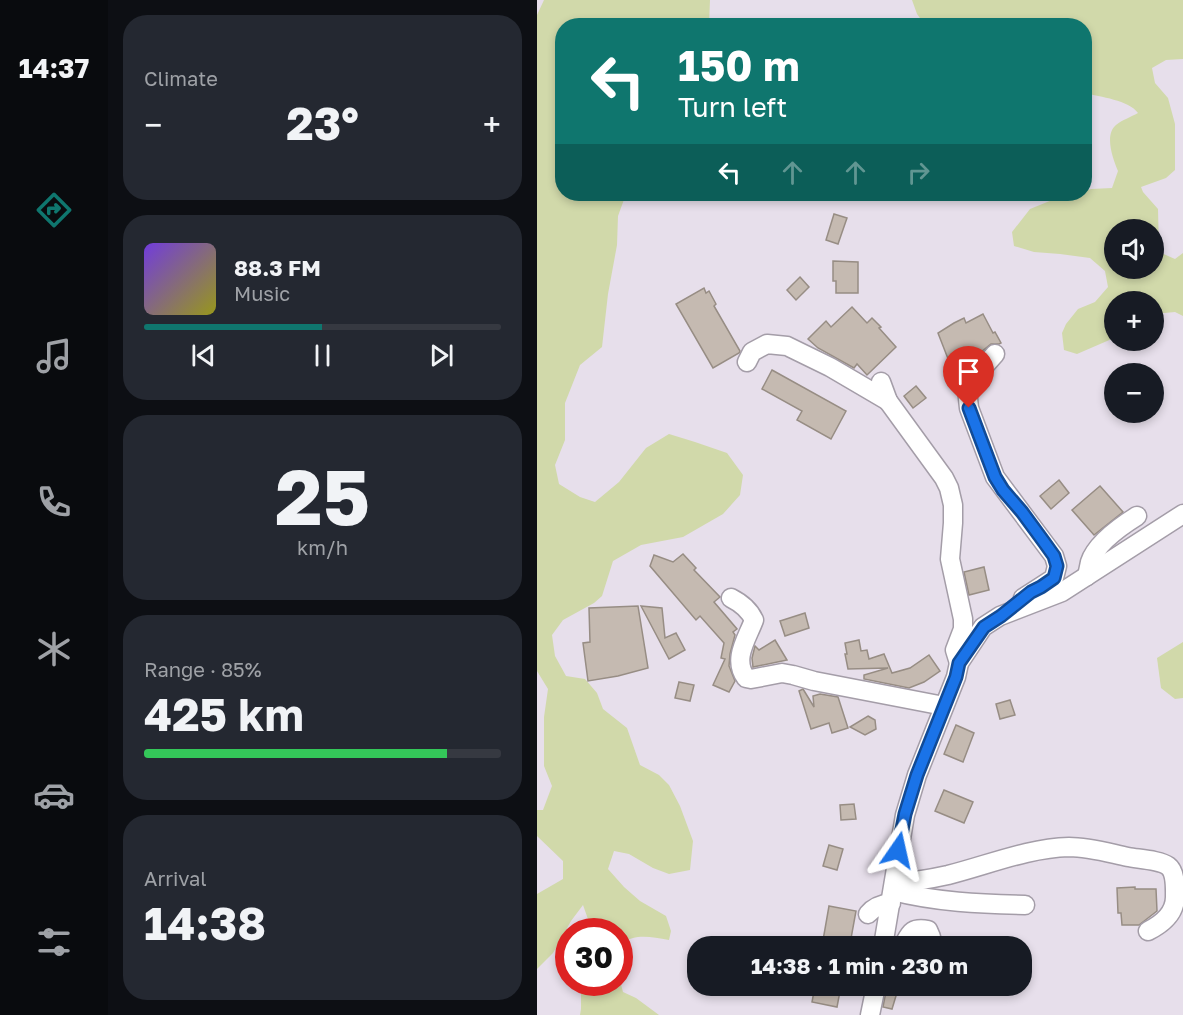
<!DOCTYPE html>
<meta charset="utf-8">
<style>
:root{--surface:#171b24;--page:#242831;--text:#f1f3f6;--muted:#9ea1a6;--line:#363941;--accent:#0f766e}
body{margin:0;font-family:"Golos Text",sans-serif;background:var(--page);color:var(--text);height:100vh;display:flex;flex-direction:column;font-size:22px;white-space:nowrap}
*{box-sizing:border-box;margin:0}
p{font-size:20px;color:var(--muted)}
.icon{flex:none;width:33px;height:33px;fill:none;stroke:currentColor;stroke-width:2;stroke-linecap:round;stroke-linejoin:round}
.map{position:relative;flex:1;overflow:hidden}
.drawer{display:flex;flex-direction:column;gap:15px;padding:15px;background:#0d0f14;width:429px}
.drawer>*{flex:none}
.guide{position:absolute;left:18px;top:18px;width:537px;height:183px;border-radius:24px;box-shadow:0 3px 9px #0003;background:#0f766e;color:#fff;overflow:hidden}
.tools{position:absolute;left:567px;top:219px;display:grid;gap:12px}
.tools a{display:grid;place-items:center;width:60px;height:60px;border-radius:50%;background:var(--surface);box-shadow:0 3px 9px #0003;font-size:30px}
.speed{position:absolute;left:18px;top:918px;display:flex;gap:12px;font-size:30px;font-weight:700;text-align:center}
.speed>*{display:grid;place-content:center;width:78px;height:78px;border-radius:50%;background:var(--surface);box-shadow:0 3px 9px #0003;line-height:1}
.speed .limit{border:9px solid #d22;background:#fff;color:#111}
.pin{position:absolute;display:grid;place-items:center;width:51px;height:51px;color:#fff;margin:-62px -26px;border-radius:50% 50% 50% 0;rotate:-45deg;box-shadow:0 0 6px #0007}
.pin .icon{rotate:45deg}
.me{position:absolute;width:66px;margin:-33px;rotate:11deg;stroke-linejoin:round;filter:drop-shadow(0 0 4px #0008)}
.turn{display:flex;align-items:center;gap:21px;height:126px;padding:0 24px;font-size:27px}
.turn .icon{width:78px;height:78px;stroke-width:2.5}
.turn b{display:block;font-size:42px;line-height:51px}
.lanes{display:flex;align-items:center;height:57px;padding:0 24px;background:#0003;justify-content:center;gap:30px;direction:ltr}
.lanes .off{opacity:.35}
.big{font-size:45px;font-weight:700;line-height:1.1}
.drawer .widget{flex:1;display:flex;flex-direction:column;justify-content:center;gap:9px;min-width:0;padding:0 21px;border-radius:24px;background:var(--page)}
.drawer .dial{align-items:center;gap:0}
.dial b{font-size:78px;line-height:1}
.song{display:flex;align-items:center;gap:18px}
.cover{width:72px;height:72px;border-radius:9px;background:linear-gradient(135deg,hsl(260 70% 55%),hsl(60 70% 35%))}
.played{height:6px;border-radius:3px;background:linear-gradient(90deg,var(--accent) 50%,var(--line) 50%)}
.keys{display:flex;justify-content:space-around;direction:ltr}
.heat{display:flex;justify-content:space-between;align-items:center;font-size:33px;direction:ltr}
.charge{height:9px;border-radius:4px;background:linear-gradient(90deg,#34c759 85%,var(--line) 0)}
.trip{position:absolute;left:150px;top:936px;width:345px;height:60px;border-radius:24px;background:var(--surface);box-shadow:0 3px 9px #0003;font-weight:700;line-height:60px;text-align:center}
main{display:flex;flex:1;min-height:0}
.tab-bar{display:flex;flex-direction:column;width:108px;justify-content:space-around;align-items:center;background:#090b0e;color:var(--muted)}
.tab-bar .icon{width:42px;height:42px}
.tab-bar .on{color:var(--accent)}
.tab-bar b{font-size:27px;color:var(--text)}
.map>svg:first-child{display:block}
</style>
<main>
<nav class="tab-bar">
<b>14:37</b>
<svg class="icon on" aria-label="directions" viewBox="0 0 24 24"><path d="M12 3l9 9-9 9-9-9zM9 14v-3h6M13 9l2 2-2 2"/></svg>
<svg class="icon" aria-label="music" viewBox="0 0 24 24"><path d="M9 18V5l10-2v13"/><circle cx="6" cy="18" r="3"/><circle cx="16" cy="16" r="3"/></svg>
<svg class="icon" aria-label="phone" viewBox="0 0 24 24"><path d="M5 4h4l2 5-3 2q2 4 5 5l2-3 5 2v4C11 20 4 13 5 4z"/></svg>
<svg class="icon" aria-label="climate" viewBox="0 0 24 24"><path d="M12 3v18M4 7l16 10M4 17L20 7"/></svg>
<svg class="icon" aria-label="car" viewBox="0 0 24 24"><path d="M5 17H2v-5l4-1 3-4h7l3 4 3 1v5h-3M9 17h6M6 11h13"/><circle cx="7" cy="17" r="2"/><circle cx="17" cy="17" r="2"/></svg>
<svg class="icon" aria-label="filters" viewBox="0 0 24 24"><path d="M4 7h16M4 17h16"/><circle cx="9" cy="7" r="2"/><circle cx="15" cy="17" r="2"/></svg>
</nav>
<section class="drawer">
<div class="widget"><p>Climate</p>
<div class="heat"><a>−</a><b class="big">23°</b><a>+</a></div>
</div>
<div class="widget">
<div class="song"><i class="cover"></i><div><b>88.3 FM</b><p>Music</p></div></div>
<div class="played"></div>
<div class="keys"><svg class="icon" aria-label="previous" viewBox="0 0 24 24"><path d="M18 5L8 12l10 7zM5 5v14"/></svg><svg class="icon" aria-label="pause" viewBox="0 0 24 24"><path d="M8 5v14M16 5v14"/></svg><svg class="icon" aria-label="next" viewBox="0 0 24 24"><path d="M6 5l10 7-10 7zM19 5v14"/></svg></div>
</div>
<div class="widget dial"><b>25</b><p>km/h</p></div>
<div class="widget"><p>Range · 85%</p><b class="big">425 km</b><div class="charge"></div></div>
<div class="widget"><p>Arrival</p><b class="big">14:38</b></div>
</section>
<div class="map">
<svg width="646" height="1015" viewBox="0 0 646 1015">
<rect width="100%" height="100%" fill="#e7dfeb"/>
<g fill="#d1d9aa" fill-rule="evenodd">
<path d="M 7,0 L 173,0 L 172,25 L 26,26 L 26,194 L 89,194 L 81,216 L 80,245 L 71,294 L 65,347 L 43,365 L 28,403 L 28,440 L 18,465 L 22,484 L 43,497 L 58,502 L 82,482 L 109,448 L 132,434 L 158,442 L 190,453 L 206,475 L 203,495 L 186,514 L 146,537 L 104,545 L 76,561 L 65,596 L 57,603 L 26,620 L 15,635 L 18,656 L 29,676 L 48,679 L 60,693 L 66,709 L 90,728 L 103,765 L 122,775 L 132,785 L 143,806 L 156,841 L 153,870 L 132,874 L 116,868 L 92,854 L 77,851 L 71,869 L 87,887 L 103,901 L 129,916 L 134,931 L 132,940 C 113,937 100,933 83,944 L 82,932 L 50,931 L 52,922 L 46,905 L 34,921 L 16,953 L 0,969 L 0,894 L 26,879 L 26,861 L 0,836 L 0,810 L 6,810 L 15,786 L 7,766 L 7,717 L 11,689 L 0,671 L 0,15 Z"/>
<path d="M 375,0 L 646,0 L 646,59 L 629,60 L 615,68 L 618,83 L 631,98 L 638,124 L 638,170 L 629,178 L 604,187 L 606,192 L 621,209 L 622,252 L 638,259 L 646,253 L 646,316 L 638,312 L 617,314 L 616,302 L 578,302 L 577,338 L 540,354 L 527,350 L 525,333 L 529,324 L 541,309 L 558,302 L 571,287 L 568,271 L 553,258 L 523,254 L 497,252 L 477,246 L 475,232 L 493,209 L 520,198 L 537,194 L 548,194 L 548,191 L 554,189 L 575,188 L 581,171 C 576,159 567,135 579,125 C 585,120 594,117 601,113 C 592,100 563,97 548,93 L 548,26 L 388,25 L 380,14 ZM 578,230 L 616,230 L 616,268 L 578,268 Z"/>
<polygon points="646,642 646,698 638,699 624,688 620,658"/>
<polygon points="83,981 86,992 99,998 122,1015 43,1015 44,1009 44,983 82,982"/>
</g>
<g fill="#c5bab1" stroke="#978d84" stroke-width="1.5">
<polygon points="297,214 310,218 301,244 289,240"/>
<polygon points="296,261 321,262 321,293 299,293 299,281 296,281"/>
<polygon points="263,277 272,287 259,300 250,290"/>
<polygon points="167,288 169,293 172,291 179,304 177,306 203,351 202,353 176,368 139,304"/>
<polygon points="315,307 330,323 335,318 344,327 342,328 359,347 330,375 320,364 317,368 281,348 271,339 289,321 294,327"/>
<polygon points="446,314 456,333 458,332 464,343 462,344 454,344 434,360 415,369 401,333 417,323 427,318 429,323"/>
<polygon points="235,370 309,411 294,439 260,420 265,411 225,389"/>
<polygon points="379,386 389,398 376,408 367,396"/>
<polygon points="522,480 532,493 514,509 503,496"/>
<polygon points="563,486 586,512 557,535 535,510"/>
<polygon points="146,554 159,568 157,570 183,597 177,602 200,629 196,632 198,635 193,654 192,666 198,681 192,692 176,685 188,659 184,658 187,643 163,616 159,620 113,566 117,555 136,562"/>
<polygon points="447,567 452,590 432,595 427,572"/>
<polygon points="101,606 111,668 81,676 51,681 46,643 53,642 52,608"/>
<polygon points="104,606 125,608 128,638 139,633 148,650 132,659"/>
<polygon points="268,613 272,628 248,636 243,621"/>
<polygon points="238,640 250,660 216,667 215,658 218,646 222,650"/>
<polygon points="322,640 324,651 330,650 332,659 347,654 355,673 373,668 392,655 403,671 387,682 372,688 327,679 327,675 351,668 311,669 308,654 310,654 308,643"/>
<polygon points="142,682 157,685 153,701 138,698"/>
<polygon points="266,689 277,707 276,696 283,694 301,697 311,728 295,733 292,723 274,729 262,691"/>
<polygon points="473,700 478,715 463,719 459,704"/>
<polygon points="331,716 338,720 339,729 328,735 313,727"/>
<polygon points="419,725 437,733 426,762 407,754"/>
<polygon points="407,790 436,802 427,823 398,811"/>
<polygon points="317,804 319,819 304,820 303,805"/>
<polygon points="292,845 306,849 300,870 286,866"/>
<polygon points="598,887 598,889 619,889 620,911 602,925 585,925 584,913 581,913 580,888"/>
<polygon points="292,906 319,911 313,944 305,943 305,946 285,946"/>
<polygon points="278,986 304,986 300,1007 275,1002"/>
<polygon points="350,986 362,986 355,1009 346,1007"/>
</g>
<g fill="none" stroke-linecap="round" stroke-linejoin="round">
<g stroke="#a49da8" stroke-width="21">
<g id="minor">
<polyline points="458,354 434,381 430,389 432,408 458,477 517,556 520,566 517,578 486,598"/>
<polyline points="210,362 215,352 230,344 250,346 293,367 351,401"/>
<polyline points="344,382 351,401 407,478 412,488 416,505 416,523 413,559 426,619 426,629 418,650 422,663"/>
<path d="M 550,576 C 551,572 552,567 553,562 C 559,544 584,526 600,516"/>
<path d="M 194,598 C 204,603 212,609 217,620 C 210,639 195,659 209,678 L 214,679 L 245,673 L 256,675 L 277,681 L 407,706"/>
<path d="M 357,883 C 375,882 393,879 411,875 C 451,865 491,848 532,847 C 552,847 572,853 591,857 C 601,859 623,860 631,866 C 639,872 638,888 638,897 C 638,913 625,924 611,931"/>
<path d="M 356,891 C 399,902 443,904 488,905"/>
<path d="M 331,914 C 337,907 345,904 354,903"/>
<polyline points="346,946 368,815 380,775 419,677 422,663 446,627 463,616 525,592 646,514"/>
<path d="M 366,946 C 373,933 374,927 391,930 L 394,937 L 392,946"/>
<polyline points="333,1015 339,986"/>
</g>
</g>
<use href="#minor" stroke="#fff" stroke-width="18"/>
</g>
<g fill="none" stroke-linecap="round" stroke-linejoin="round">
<g stroke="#114b97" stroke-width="15">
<polyline id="route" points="361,850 368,814 380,775 419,677 422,663 447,627 464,616 494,592 504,587 517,578 520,566 517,556 507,542 485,512 466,490 458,477 432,408"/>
</g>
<use href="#route" stroke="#1a73e8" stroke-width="10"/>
</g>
</svg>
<div class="tools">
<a><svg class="icon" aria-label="sound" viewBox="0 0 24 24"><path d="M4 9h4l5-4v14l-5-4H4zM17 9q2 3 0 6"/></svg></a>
<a>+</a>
<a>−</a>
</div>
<div class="speed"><div class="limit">30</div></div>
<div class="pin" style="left:432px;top:408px;background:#d93025"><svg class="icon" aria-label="arrive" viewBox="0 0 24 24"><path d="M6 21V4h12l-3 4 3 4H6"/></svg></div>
<svg class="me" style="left:361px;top:850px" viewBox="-20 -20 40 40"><path d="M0-17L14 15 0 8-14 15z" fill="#1a73e8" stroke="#fff" stroke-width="4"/></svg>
<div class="trip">14:38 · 1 min · 230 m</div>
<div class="guide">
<div class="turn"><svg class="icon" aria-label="left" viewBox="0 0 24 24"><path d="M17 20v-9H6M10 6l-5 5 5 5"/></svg><div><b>150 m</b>Turn left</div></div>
<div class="lanes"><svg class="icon" aria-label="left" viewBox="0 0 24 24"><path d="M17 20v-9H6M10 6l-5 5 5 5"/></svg><svg class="icon off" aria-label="ahead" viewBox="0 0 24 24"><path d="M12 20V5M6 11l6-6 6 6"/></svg><svg class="icon off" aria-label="ahead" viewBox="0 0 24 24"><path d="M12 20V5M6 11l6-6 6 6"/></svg><svg class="icon off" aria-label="right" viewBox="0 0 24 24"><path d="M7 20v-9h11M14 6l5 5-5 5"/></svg></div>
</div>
</div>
</main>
